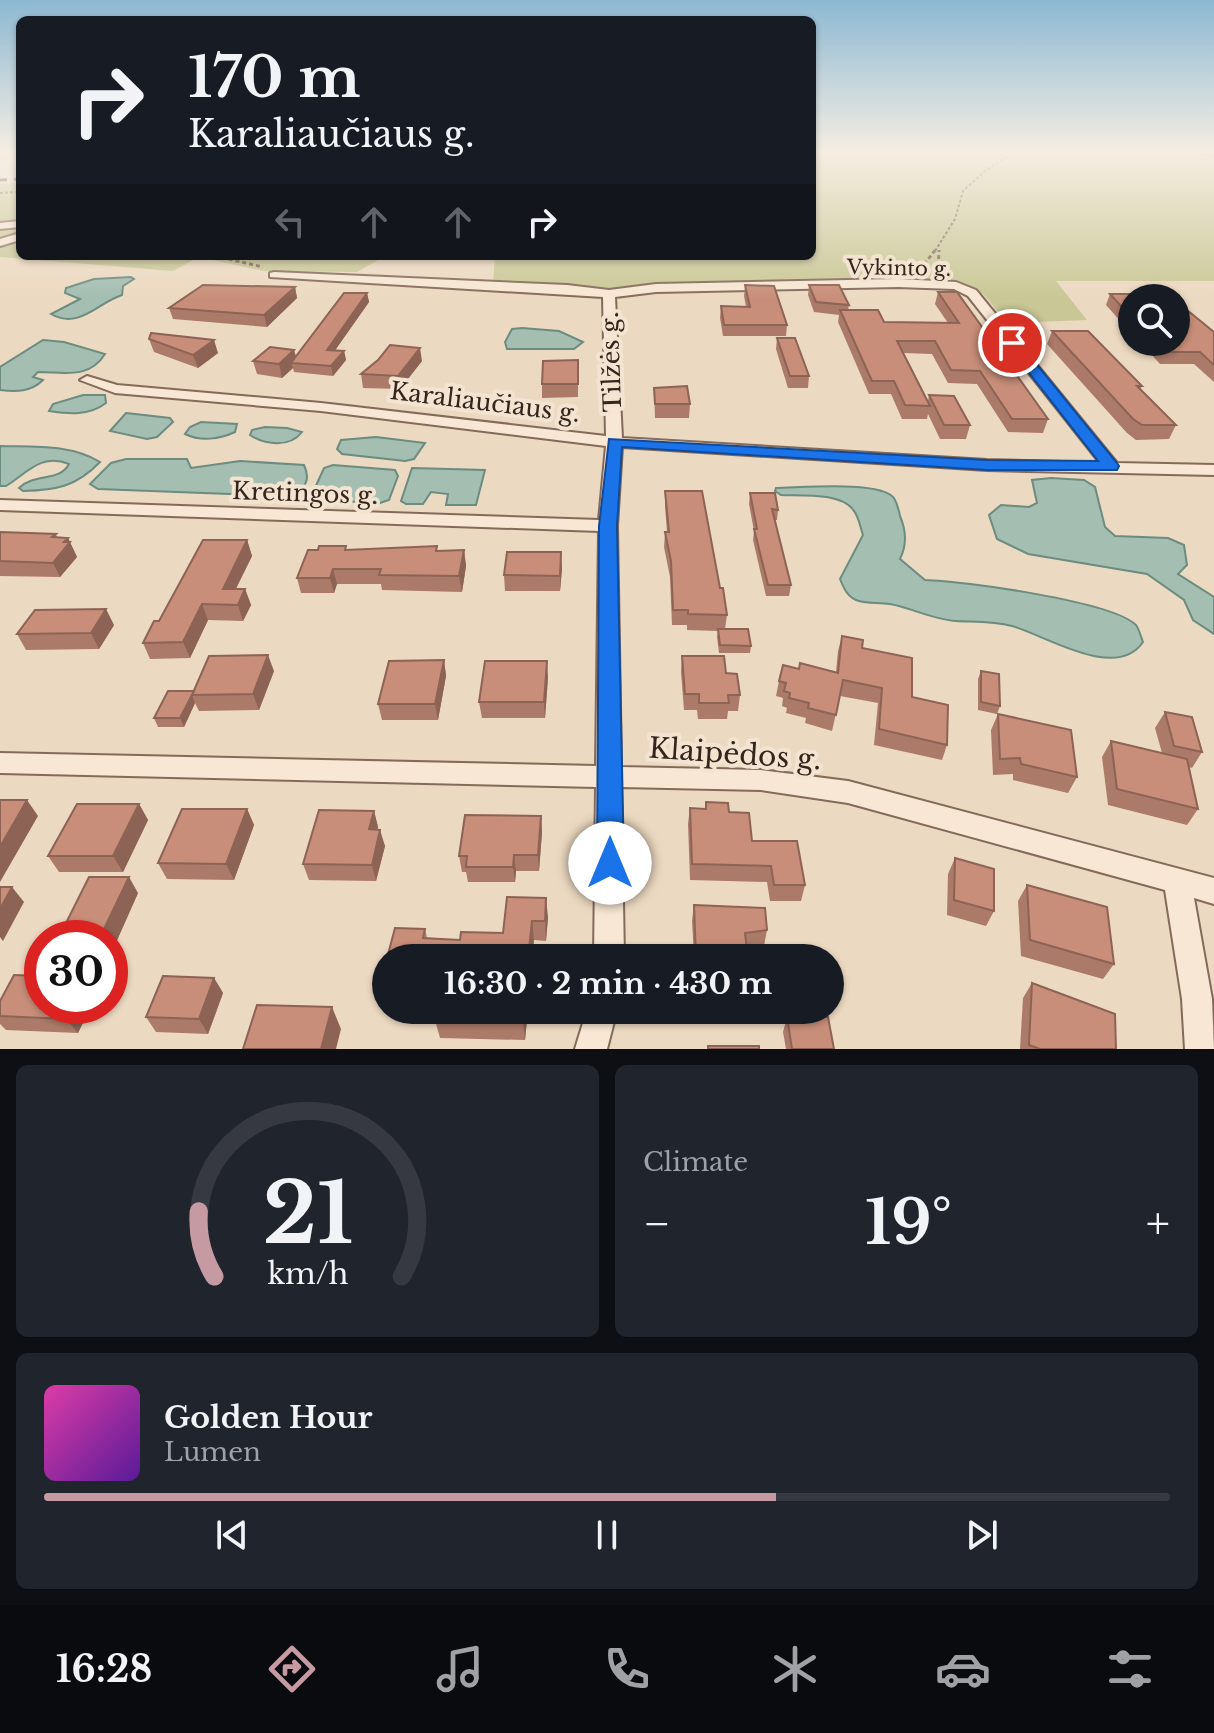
<!DOCTYPE html>
<meta charset="utf-8">
<style>
:root{--surface:#171b24;--page:#20242c;--text:#f1f3f6;--muted:#9ea1a6;--line:#363941;--accent:#c69aa2}
body{margin:0;font-family:"Libre Baskerville",serif;background:var(--page);color:var(--text);height:100vh;display:flex;flex-direction:column;font-size:30px;white-space:nowrap}
*{box-sizing:border-box;margin:0}
p{font-size:26px;color:var(--muted)}
.icon{flex:none;width:44px;height:44px;fill:none;stroke:currentColor;stroke-width:2;stroke-linecap:round;stroke-linejoin:round}
.map{position:relative;height:1049px;overflow:hidden}
.sheet{display:flex;flex-direction:column;gap:16px;padding:16px;background:#0d0f14;flex:1}
.sheet>*{flex:none}
.banner{position:absolute;left:16px;top:16px;width:800px;height:244px;border-radius:12px;box-shadow:0 2px 6px #0004;background:#171b24;color:var(--text);overflow:hidden}
.controls{position:absolute;left:1118px;top:284px;display:grid;gap:16px}
.controls a{display:grid;place-items:center;width:72px;height:72px;border-radius:50%;background:var(--surface);box-shadow:0 2px 6px #0004;font-size:40px}
.speed{position:absolute;left:24px;top:920px;display:flex;gap:16px;font-size:40px;font-weight:700;text-align:center}
.speed>*{display:grid;place-content:center;width:104px;height:104px;border-radius:50%;background:var(--surface);box-shadow:0 2px 6px #0004;line-height:1}
.speed .limit{border:12px solid #d22;background:#fff;color:#111}
.pin{position:absolute;display:grid;place-items:center;width:68px;height:68px;color:#fff;margin:-34px;border:4px solid #fff;border-radius:50%;box-shadow:0 2px 8px #0007}
.me{position:absolute;width:88px;margin:-44px;rotate:0deg;stroke-linejoin:round;filter:drop-shadow(0 0 6px #0008)}
.turn{display:flex;align-items:center;gap:28px;height:168px;padding:0 40px;font-size:36px}
.turn .icon{width:104px;height:104px;stroke-width:2.5}
.turn b{display:block;font-size:56px;line-height:68px}
.lanes{display:flex;align-items:center;height:76px;padding:0 40px;background:#0003;justify-content:center;gap:40px;direction:ltr}
.lanes .off{opacity:.35}
.big{font-size:60px;font-weight:700;line-height:1.1}
.sheet .card{flex:1;display:flex;flex-direction:column;justify-content:center;gap:12px;min-width:0;padding:0 28px;border-radius:12px;background:var(--page)}
.sheet .dial{align-items:center;gap:0}
.dial svg{height:208px;overflow:visible;fill:none;stroke:var(--line);stroke-width:7;stroke-linecap:round;text-anchor:middle}
.dial text{fill:var(--text);stroke:none}
.song{display:flex;align-items:center;gap:24px}
.cover{width:96px;height:96px;border-radius:12px;background:linear-gradient(135deg,hsl(320 70% 55%),hsl(270 70% 35%))}
.played{height:8px;border-radius:4px;background:linear-gradient(90deg,var(--accent) 65%,var(--line) 65%)}
.keys{display:flex;justify-content:space-around;direction:ltr}
.heat{display:flex;justify-content:space-between;align-items:center;font-size:44px;direction:ltr}
.sheet .tiles{flex:1;display:grid;gap:16px;grid-template-columns:1fr 1fr}
.card:last-child{grid-column:span 2}
.trip{position:absolute;left:372px;top:944px;width:472px;height:80px;border-radius:40px;background:var(--surface);box-shadow:0 2px 6px #0004;font-weight:700;line-height:80px;text-align:center}
.tabs{display:flex;height:128px;justify-content:space-around;align-items:center;background:#090b0e;color:var(--muted)}
.tabs .icon{width:56px;height:56px}
.tabs .current{color:var(--accent)}
.tabs b{font-size:36px;color:var(--text)}
.map>svg:first-child{display:block}
</style>
<div class="map">
<svg width="1214" height="1049" viewBox="0 0 1214 1049">
<rect width="100%" height="100%" fill="#ecd9c1"/>
<g fill="#c9c796">
<polygon points="812,152 1214,152 1214,281 1056,281 1087,320 1008,323 984,295 960,283 892,281 652,284 607,289 493,283 495,256 812,256"/>
<polygon points="20,183 20,256 385,256 357,272 263,271 199,257 173,271 0,257 0,184"/>
</g>
<g fill="#a4beb2" stroke="#6b8c7f" stroke-width="2">
<path d="M 131,277 L 134,279 L 123,286 L 122,295 C 97,303 79,330 51,314 L 80,299 L 65,293 L 66,288 L 94,279 Z"/>
<polygon points="522,328 559,331 583,342 574,349 507,349 505,342 512,329"/>
<path d="M 43,340 L 64,342 L 105,354 C 89,380 62,372 38,372 L 33,377 L 43,380 C 31,392 16,392 0,390 L 0,367 Z"/>
<path d="M 83,395 L 105,395 L 106,403 C 89,416 69,414 49,411 L 53,404 Z"/>
<polygon points="126,413 170,418 173,422 157,437 147,439 110,431"/>
<path d="M 201,422 L 237,424 L 235,432 C 220,439 201,442 185,434 L 190,427 Z"/>
<path d="M 265,427 L 287,428 L 302,432 C 290,448 265,445 250,435 L 252,430 Z"/>
<polygon points="376,437 425,443 414,459 405,461 342,454 337,449 341,440"/>
<path d="M 0,446 C 34,447 70,444 100,462 C 76,487 56,490 23,491 L 19,488 C 34,473 60,482 69,464 C 41,453 27,473 6,486 L 0,486 Z"/>
<path d="M 126,459 L 187,459 L 191,468 L 240,461 L 304,465 C 314,486 297,494 280,496 L 98,489 L 90,484 L 111,463 Z"/>
<polygon points="333,465 395,470 398,476 389,500 380,503 320,500 314,490 324,468"/>
<polygon points="412,468 485,470 476,505 446,505 448,494 431,492 423,504 406,504 401,501"/>
<polygon points="1051,478 1084,480 1095,487 1105,527 1115,536 1168,538 1184,545 1187,565 1178,574 1214,597 1214,634 1193,620 1184,600 1147,574 1028,554 997,539 989,515 1001,505 1029,507 1037,503 1032,480"/>
<path d="M 776,488 C 799,488 880,480 894,498 C 897,503 899,511 900,516 C 906,530 907,545 900,559 L 925,580 C 962,581 1112,601 1136,625 C 1139,629 1141,637 1143,642 C 1116,682 1045,635 1012,626 C 993,621 975,622 956,621 C 934,620 912,608 890,604 C 880,602 869,604 859,601 C 848,598 844,589 840,579 L 863,535 C 860,527 859,517 854,511 C 842,492 801,496 781,495 L 775,491 Z"/>
</g>
<g fill="none" stroke-linecap="round" stroke-linejoin="round">
<polyline stroke="#6b8c7f" stroke-width="3" points="1186,152 1214,156"/>
<g stroke="#846a5a" stroke-width="4">
<g id="minor">
<polygon points="20,221 20,227 0,229 0,223"/>
<polygon points="20,233 20,240 0,246 0,239"/>
<path d="M 274,272 L 567,285 L 609,290 L 656,284 L 898,279 L 956,282 L 976,290 L 1117,463 L 1214,465 L 1214,475 L 987,470 L 622,447 L 617,526 L 621,767 L 761,770 L 848,781 L 1214,878 L 1214,904 L 1194,898 L 1212,999 L 1214,1049 L 1185,1049 L 1182,999 L 1165,890 L 848,803 L 761,790 L 621,787 L 624,958 L 594,958 L 596,787 L 0,773 L 0,753 L 596,766 L 599,531 L 0,510 L 0,500 L 599,520 L 606,446 L 321,411 L 115,393 L 80,380 L 87,376 L 117,385 L 321,403 L 606,436 L 603,297 L 270,277 L 270,273 ZM 898,287 L 954,289 L 968,296 L 1100,463 L 987,460 L 622,438 L 615,297 L 656,292 Z"/>
<polygon points="587,1010 617,1010 607,1049 575,1049"/>
</g>
</g>
<g stroke="#846a5a" stroke-width="2" stroke-dasharray="3 2" stroke-linecap="butt">
<polyline points="0,193 20,192"/>
<polyline points="935,251 955,219 963,191 985,171 1015,152"/>
</g>
<g stroke="#846a5a" stroke-width="3" stroke-dasharray="4 3" stroke-linecap="butt">
<polyline points="215,256 263,267"/>
<polyline points="920,270 936,249"/>
<polyline points="938,273 939,250"/>
</g>
<use href="#minor" fill="#f7e7d4" fill-rule="evenodd"/>
<polyline stroke="#35251d" stroke-width="3" stroke-dasharray="7 7" stroke-linecap="butt" points="0,180 20,179"/>
</g>
<g fill="#ac7a68">
<polygon points="745,285 787,325 786,336 723,336 720,318 721,306 746,307 744,296"/>
<polygon points="809,285 849,305 848,310 884,322 948,323 935,304 938,292 1048,419 1043,433 1008,432 977,384 948,383 932,354 903,353 928,401 929,395 970,425 966,439 940,439 928,414 927,419 902,419 891,394 869,394 838,322 839,315 814,312 808,295"/>
<polygon points="295,287 297,298 267,327 173,319 169,308"/>
<polygon points="367,293 369,302 335,350 344,351 346,360 333,376 294,372 293,368 282,378 257,374 253,361 296,357"/>
<polygon points="1110,294 1132,298 1132,334 1106,305"/>
<polygon points="1052,331 1142,386 1140,390 1176,425 1169,439 1136,440 1127,433 1047,344"/>
<polygon points="1214,332 1214,382 1194,364 1160,364 1140,342 1176,342"/>
<polygon points="777,338 809,376 808,388 788,388 776,349"/>
<polygon points="149,339 218,353 198,368 154,352"/>
<polygon points="578,360 578,397 542,398 542,384"/>
<polygon points="422,361 400,389 363,388 361,374"/>
<polygon points="654,388 690,404 689,418 655,418"/>
<polygon points="665,491 720,588 727,615 725,629 751,646 750,653 719,653 717,637 718,631 687,630 687,625 672,625 670,577 664,547 665,532 667,532 665,506"/>
<polygon points="750,493 778,510 777,520 775,520 791,585 789,596 766,596 753,540 754,531 749,504"/>
<polygon points="0,532 56,534 57,537 68,538 77,557 60,577 0,576"/>
<polygon points="247,540 252,556 236,589 245,589 251,605 243,621 208,620 190,658 150,659 143,643 159,621"/>
<polygon points="318,550 464,550 466,566 462,592 382,590 381,584 337,584 334,593 301,593 297,578"/>
<polygon points="562,568 560,591 505,591 504,575"/>
<polygon points="114,625 99,649 26,650 17,634"/>
<polygon points="842,636 862,648 912,697 947,745 942,760 874,745 878,703 840,696 832,731 805,723 806,718 786,713 787,708 782,706 783,698 776,696 779,681 799,669 836,672 838,651"/>
<polygon points="682,656 726,673 740,695 738,711 728,711 727,719 698,719 697,710 684,710 681,672"/>
<polygon points="444,660 446,676 438,720 382,720 378,704"/>
<polygon points="274,671 259,710 199,711 195,703 184,727 158,727 154,718 194,691"/>
<polygon points="981,671 1000,706 997,714 978,710 978,679"/>
<polygon points="548,677 545,718 482,718 479,702"/>
<polygon points="1165,712 1202,752 1192,768 1189,767 1198,809 1187,825 1108,805 1102,757 1111,741 1162,753 1155,728"/>
<polygon points="998,714 1077,777 1068,793 1013,780 1013,774 993,775 991,730"/>
<polygon points="706,802 729,812 752,841 805,885 801,901 770,901 767,882 690,880 688,824 690,808 705,809"/>
<polygon points="139,804 148,820 123,872 59,872 48,856"/>
<polygon points="247,809 254,825 234,880 167,879 158,863"/>
<polygon points="374,811 378,827 377,830 385,846 376,881 309,880 303,864"/>
<polygon points="541,816 542,832 539,871 516,871 515,882 468,882 466,872 462,872 459,856"/>
<polygon points="955,858 994,911 986,926 947,915 948,874"/>
<polygon points="1027,885 1114,964 1103,979 1021,956 1018,901"/>
<polygon points="138,893 114,947 110,947 110,938 67,938 62,931"/>
<polygon points="507,897 548,917 546,941 534,940 532,958 387,958 425,929 427,938 460,940 503,933"/>
<polygon points="694,905 767,930 764,946 747,948 748,958 694,958 692,921"/>
<polygon points="214,978 223,993 208,1034 156,1032 146,1017"/>
<polygon points="1032,983 1116,1049 1020,1049 1023,998"/>
<polygon points="0,1001 91,1006 78,1033 6,1030 0,1024"/>
<polygon points="437,1010 528,1010 525,1040 440,1038 435,1020"/>
<polygon points="787,1017 834,1049 786,1049 783,1032"/>
</g>
<g fill="#8c6355">
<polygon points="295,287 297,298 267,327 264,315"/>
<polygon points="367,293 369,302 329,359 327,350"/>
<polygon points="214,340 218,353 198,368 193,355"/>
<polygon points="420,348 422,361 400,389 398,376"/>
<polygon points="294,350 298,363 291,363 293,368 282,378 279,364"/>
<polygon points="344,351 346,360 333,376 331,366"/>
<polygon points="68,538 77,557 60,577 53,563"/>
<polygon points="247,540 252,556 228,604 223,589"/>
<polygon points="464,550 466,566 462,592 459,576"/>
<polygon points="561,552 562,568 560,591 560,576"/>
<polygon points="333,569 337,584 334,593 330,578"/>
<polygon points="245,589 251,605 243,621 238,605"/>
<polygon points="202,604 208,620 190,658 183,642"/>
<polygon points="106,609 114,625 99,649 91,633"/>
<polygon points="268,655 274,671 259,710 253,694"/>
<polygon points="444,660 446,676 438,720 435,704"/>
<polygon points="547,661 548,677 545,718 544,702"/>
<polygon points="192,695 195,703 184,727 180,718"/>
<polygon points="27,800 38,816 0,882 0,847"/>
<polygon points="139,804 148,820 123,872 113,856"/>
<polygon points="247,809 254,825 234,880 226,864"/>
<polygon points="374,811 378,827 373,845 369,829"/>
<polygon points="541,816 542,832 539,871 538,855"/>
<polygon points="380,830 385,846 376,881 372,865"/>
<polygon points="514,855 516,871 515,882 513,867"/>
<polygon points="129,877 138,893 114,947 110,941 110,938 108,938 103,931"/>
<polygon points="12,887 24,902 3,941 0,937 0,909"/>
<polygon points="546,898 548,917 546,941 545,921"/>
<polygon points="532,921 534,940 532,958 528,958"/>
<polygon points="214,978 223,993 208,1034 199,1019"/>
<polygon points="72,1006 91,1006 78,1033 66,1019"/>
<polygon points="332,1007 341,1029 336,1049 321,1049"/>
<polygon points="524,1010 528,1010 525,1040 523,1022"/>
</g>
<g fill="#c88e79" stroke="#8c6355" stroke-width="2">
<polygon points="203,285 295,287 264,315 169,308"/>
<polygon points="745,285 774,286 787,325 724,325 721,306 750,307"/>
<polygon points="809,285 839,285 849,305 816,302"/>
<polygon points="938,292 957,292 1048,419 1012,419 980,371 951,370 935,341 897,341 930,406 905,405 894,381 872,381 840,310 878,310 884,322 959,323"/>
<polygon points="344,293 367,293 327,350 344,351 331,366 291,363"/>
<polygon points="1110,294 1169,294 1173,298 1132,298 1132,318"/>
<polygon points="1176,301 1214,332 1214,365 1200,352 1165,352 1155,342 1176,342"/>
<polygon points="1052,331 1088,331 1142,386 1137,386 1176,425 1142,425 1133,419"/>
<polygon points="151,333 214,340 193,355 149,339"/>
<polygon points="777,338 795,338 809,376 790,376"/>
<polygon points="390,345 420,348 398,376 361,374 378,360"/>
<polygon points="270,347 294,350 279,364 253,361"/>
<polygon points="578,360 578,384 542,384 543,361"/>
<polygon points="687,386 690,404 655,404 654,388"/>
<polygon points="929,395 954,396 970,425 944,425"/>
<polygon points="665,491 702,491 720,588 723,588 727,615 688,614 688,610 673,610 671,561 665,532 669,532"/>
<polygon points="750,493 775,493 778,510 772,509 791,585 768,585 754,529 757,529"/>
<polygon points="0,532 56,534 52,537 68,538 64,542 70,542 53,563 0,561"/>
<polygon points="203,540 247,540 223,589 245,589 238,605 202,604 183,642 143,643 154,621 159,621"/>
<polygon points="319,546 346,546 345,550 437,546 436,551 464,550 459,576 379,575 381,569 333,569 330,578 297,578 308,550 318,550"/>
<polygon points="507,552 561,552 560,576 504,575"/>
<polygon points="106,609 91,633 17,634 35,610"/>
<polygon points="718,629 748,629 751,646 720,645"/>
<polygon points="842,636 863,640 862,648 912,658 912,697 948,705 947,745 879,729 882,688 843,680 836,715 808,708 809,703 789,698 790,693 784,691 786,683 779,681 783,665 799,669 800,663 838,673"/>
<polygon points="268,655 253,694 192,695 209,656"/>
<polygon points="682,656 724,656 726,673 737,674 740,695 728,695 729,703 699,703 699,694 685,694"/>
<polygon points="444,660 435,704 378,704 389,661"/>
<polygon points="485,661 547,661 544,702 479,702"/>
<polygon points="981,671 999,674 1000,706 981,702"/>
<polygon points="168,691 194,691 180,718 154,718"/>
<polygon points="1165,712 1192,717 1202,752 1174,746"/>
<polygon points="998,714 1071,730 1077,777 1021,764 1020,758 1000,759"/>
<polygon points="1111,741 1187,759 1198,809 1117,789"/>
<polygon points="0,800 27,800 0,847"/>
<polygon points="706,802 728,803 729,812 749,813 752,841 797,841 805,885 774,885 771,866 692,864 690,808 706,809"/>
<polygon points="77,804 139,804 113,856 48,856"/>
<polygon points="182,809 247,809 226,864 158,863"/>
<polygon points="319,810 374,811 369,829 380,830 372,865 303,864"/>
<polygon points="465,815 541,816 538,855 514,855 513,867 466,867 467,856 459,856"/>
<polygon points="955,858 994,869 994,911 954,900"/>
<polygon points="89,877 129,877 103,931 62,931"/>
<polygon points="1027,885 1107,907 1114,964 1030,940"/>
<polygon points="0,887 12,887 0,909"/>
<polygon points="507,897 546,898 545,921 532,921 528,958 387,958 395,928 425,929 423,938 460,940 461,932 503,933"/>
<polygon points="694,905 765,908 767,930 745,933 748,958 696,958"/>
<polygon points="14,975 42,976 42,1006 72,1006 66,1019 0,1016 0,1001"/>
<polygon points="163,976 214,978 199,1019 146,1017"/>
<polygon points="1032,983 1115,1014 1116,1049 1040,1049 1029,1045"/>
<polygon points="257,1005 332,1007 321,1049 243,1049"/>
<polygon points="437,1010 524,1010 523,1022 435,1020"/>
<polygon points="787,1017 828,1017 834,1049 792,1049"/>
<rect x="708" y="1046" width="51" height="3"/>
</g>
<linearGradient id="sky" x2="0" y2="1"><stop stop-color="#8db8d2"/><stop offset="0.51" stop-color="#f6eee3"/><stop offset="1" stop-color="#f6eee3" stop-opacity="0"/></linearGradient>
<rect width="1214" height="299" fill="url(#sky)"/>
<polygon fill="#1a73e8" stroke="#114b97" stroke-width="2" points="1007,340 1017,340 1117,463 1119,466 1117,470 987,470 622,447 617,526 624,863 620,872 610,875 601,872 597,863 599,526 609,439 987,460 1098,461 1007,345"/>
<g text-anchor="middle" dominant-baseline="central" stroke-width="8" stroke-linejoin="round" paint-order="stroke">
<g font-size="20" fill="#35251d" stroke="#f3e4d1">
<text transform="translate(899 268) rotate(1)">Vykinto g.</text>
</g>
<g font-size="24" fill="#35251d" stroke="#f3e4d1">
<text transform="translate(611 362) rotate(-92)">Tilžės g.</text>
<text transform="translate(485 402) rotate(7)">Karaliaučiaus g.</text>
<text transform="translate(305 493) rotate(2)">Kretingos g.</text>
</g>
<g font-size="28" fill="#35251d" stroke="#f3e4d1">
<text transform="translate(735 754) rotate(4)">Klaipėdos g.</text>
</g>
</g>
</svg>
<div class="controls">
<a><svg class="icon" aria-label="search" viewBox="0 0 24 24"><circle cx="10" cy="10" r="6"/><path d="M15 15l6 6"/></svg></a>
</div>
<div class="speed"><div class="limit">30</div></div>
<div class="pin" style="left:1012px;top:343px;background:#d93025"><svg class="icon" aria-label="arrive" viewBox="0 0 24 24"><path d="M6 21V4h12l-3 4 3 4H6"/></svg></div>
<svg class="me" style="left:610px;top:863px" viewBox="-20 -20 40 40"><circle r="19" fill="#fff"/><path d="M0-13L10 11 0 6-10 11z" fill="#1a73e8"/></svg>
<div class="trip">16:30 · 2 min · 430 m</div>
<div class="banner">
<div class="turn"><svg class="icon" aria-label="right" viewBox="0 0 24 24"><path d="M7 20v-9h11M14 6l5 5-5 5"/></svg><div><b>170 m</b>Karaliaučiaus g.</div></div>
<div class="lanes"><svg class="icon off" aria-label="left" viewBox="0 0 24 24"><path d="M17 20v-9H6M10 6l-5 5 5 5"/></svg><svg class="icon off" aria-label="ahead" viewBox="0 0 24 24"><path d="M12 20V5M6 11l6-6 6 6"/></svg><svg class="icon off" aria-label="ahead" viewBox="0 0 24 24"><path d="M12 20V5M6 11l6-6 6 6"/></svg><svg class="icon" aria-label="right" viewBox="0 0 24 24"><path d="M7 20v-9h11M14 6l5 5-5 5"/></svg></div>
</div>
</div>
<section class="sheet">
<div class="tiles">
<div class="card dial"><svg viewBox="0 0 100 80">
<path d="M14 69A42 42 0 1 1 86 69"/>
<path d="M14 69A42 42 0 0 1 8 44" stroke="#c69aa2"/>
<text x="50" y="56" font-size="32" font-weight="700">21</text>
<text x="50" y="72" font-size="11">km/h</text>
</svg></div>
<div class="card"><p>Climate</p>
<div class="heat"><a>−</a><b class="big">19°</b><a>+</a></div>
</div>
<div class="card">
<div class="song"><i class="cover"></i><div><b>Golden Hour</b><p>Lumen</p></div></div>
<div class="played"></div>
<div class="keys"><svg class="icon" aria-label="previous" viewBox="0 0 24 24"><path d="M18 5L8 12l10 7zM5 5v14"/></svg><svg class="icon" aria-label="pause" viewBox="0 0 24 24"><path d="M8 5v14M16 5v14"/></svg><svg class="icon" aria-label="next" viewBox="0 0 24 24"><path d="M6 5l10 7-10 7zM19 5v14"/></svg></div>
</div>
</div>
</section>
<nav class="tabs">
<b>16:28</b>
<svg class="icon current" aria-label="directions" viewBox="0 0 24 24"><path d="M12 3l9 9-9 9-9-9zM9 14v-3h6M13 9l2 2-2 2"/></svg>
<svg class="icon" aria-label="music" viewBox="0 0 24 24"><path d="M9 18V5l10-2v13"/><circle cx="6" cy="18" r="3"/><circle cx="16" cy="16" r="3"/></svg>
<svg class="icon" aria-label="phone" viewBox="0 0 24 24"><path d="M5 4h4l2 5-3 2q2 4 5 5l2-3 5 2v4C11 20 4 13 5 4z"/></svg>
<svg class="icon" aria-label="climate" viewBox="0 0 24 24"><path d="M12 3v18M4 7l16 10M4 17L20 7"/></svg>
<svg class="icon" aria-label="car" viewBox="0 0 24 24"><path d="M5 17H2v-5l4-1 3-4h7l3 4 3 1v5h-3M9 17h6M6 11h13"/><circle cx="7" cy="17" r="2"/><circle cx="17" cy="17" r="2"/></svg>
<svg class="icon" aria-label="filters" viewBox="0 0 24 24"><path d="M4 7h16M4 17h16"/><circle cx="9" cy="7" r="2"/><circle cx="15" cy="17" r="2"/></svg>
</nav>
